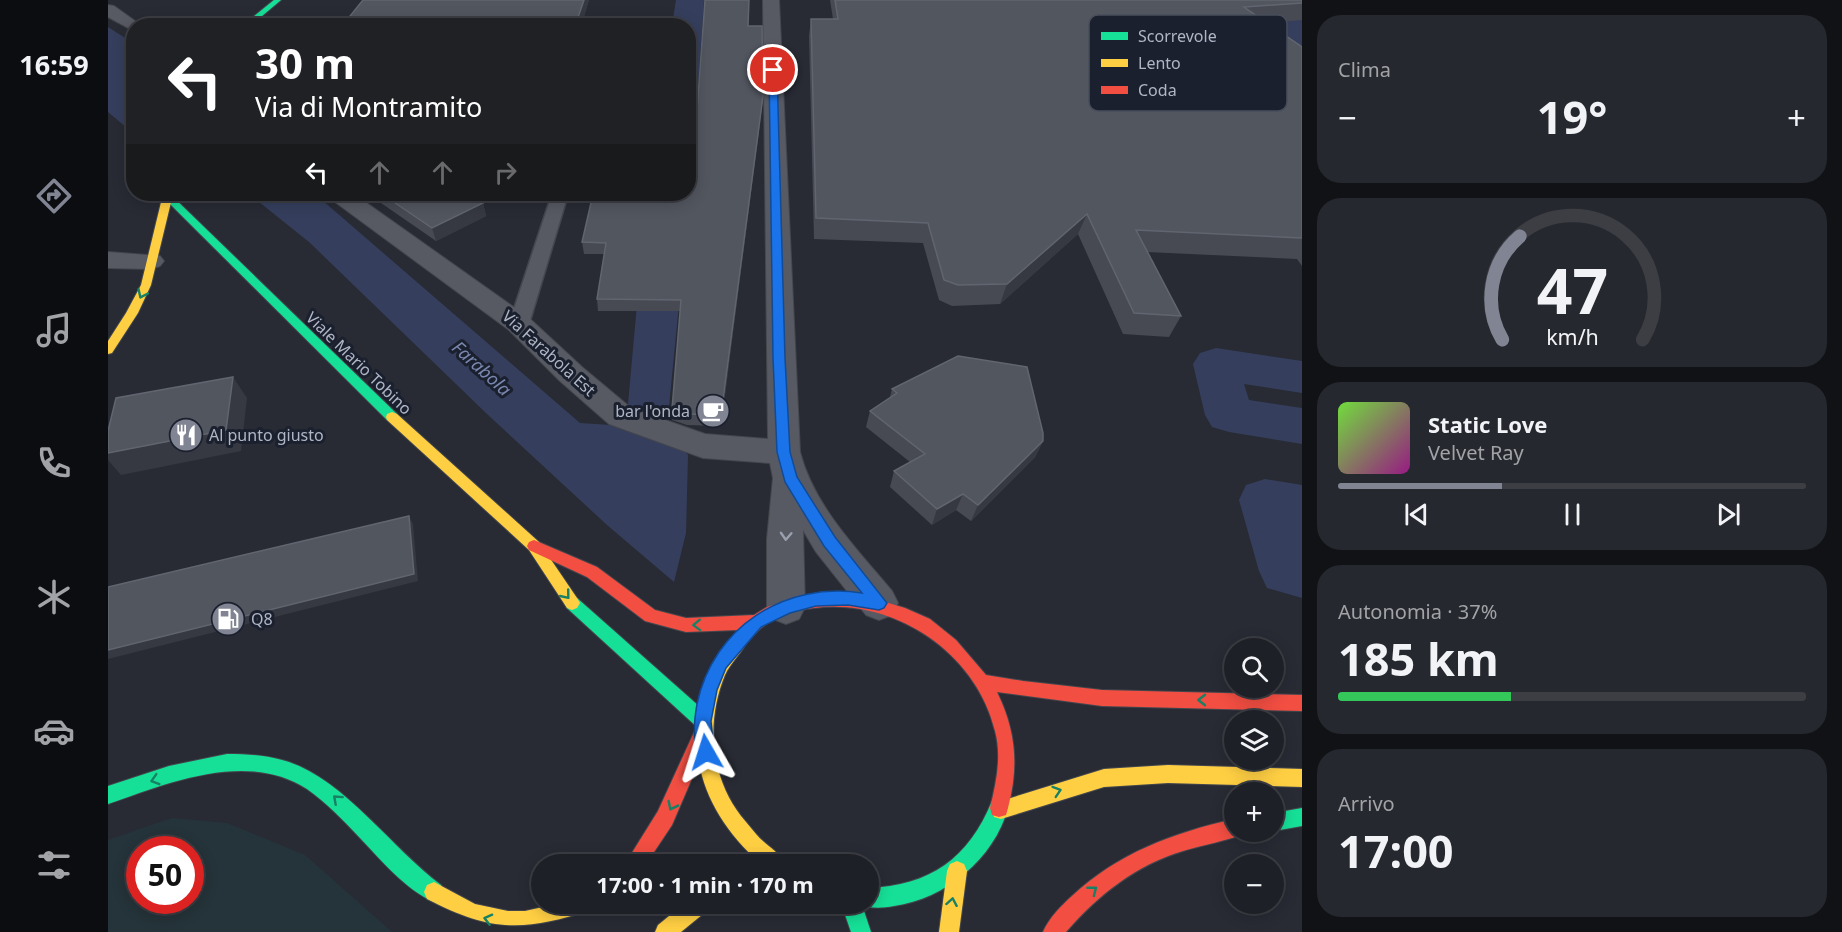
<!DOCTYPE html>
<html lang="it">
<meta charset="utf-8">
<style>
:root{--surface:#1e2027;--page:#26282f;--text:#f1f3f6;--muted:#a1a3a7;--line:#3c3e44;--accent:#818593}
body{margin:0;font-family:"Noto Sans",sans-serif;background:var(--page);color:var(--text);height:100vh;display:flex;flex-direction:column;font-size:22px;white-space:nowrap}
*{box-sizing:border-box;margin:0}
p{font-size:20px;color:var(--muted)}
.icon{flex:none;width:33px;height:33px;fill:none;stroke:currentColor;stroke-width:2;stroke-linecap:round;stroke-linejoin:round}
.map{position:relative;flex:1;overflow:hidden}
.panel{display:flex;flex-direction:column;gap:15px;padding:15px;background:#101215;width:540px}
.panel>*{flex:none}
.hud{position:absolute;left:18px;top:18px;width:570px;height:183px;border-radius:24px;box-shadow:0 3px 15px #0003,0 0 0 2px var(--line);background:#202124;color:#fff;overflow:hidden}
.fabs{position:absolute;left:1116px;top:638px;display:grid;gap:12px}
.fabs a{display:grid;place-items:center;width:60px;height:60px;border-radius:50%;background:var(--surface);box-shadow:0 3px 15px #0003,0 0 0 2px var(--line);font-size:30px}
.speed{position:absolute;left:18px;top:836px;display:flex;gap:12px;font-size:30px;font-weight:700;text-align:center}
.speed>*{display:grid;place-content:center;width:78px;height:78px;border-radius:50%;background:var(--surface);box-shadow:0 3px 15px #0003,0 0 0 2px var(--line);line-height:1}
.speed .limit{border:9px solid #d22;background:#fff;color:#111}
.pin{position:absolute;display:grid;place-items:center;width:51px;height:51px;color:#fff;margin:-26px;border:3px solid #fff;border-radius:50%;box-shadow:0 2px 6px #0007}
.me{position:absolute;width:66px;margin:-33px;rotate:354deg;stroke-linejoin:round;filter:drop-shadow(0 0 4px #0008)}
.turn{display:flex;align-items:center;gap:21px;height:126px;padding:0 30px;font-size:27px}
.turn .icon{width:78px;height:78px;stroke-width:2.5}
.turn b{display:block;font-size:42px;line-height:51px}
.lanes{display:flex;align-items:center;height:57px;padding:0 30px;background:#0003;justify-content:center;gap:30px;direction:ltr}
.lanes .off{opacity:.35}
.big{font-size:45px;font-weight:700;line-height:1.1}
.panel .tile{flex:1;display:flex;flex-direction:column;justify-content:center;gap:9px;min-width:0;padding:0 21px;border-radius:24px;background:var(--page)}
.panel .dial{align-items:center;gap:0}
.dial svg{height:156px;overflow:visible;fill:none;stroke:var(--line);stroke-width:7;stroke-linecap:round;text-anchor:middle}
.dial text{fill:var(--text);stroke:none}
.song{display:flex;align-items:center;gap:18px}
.cover{width:72px;height:72px;border-radius:9px;background:linear-gradient(135deg,hsl(100 70% 55%),hsl(310 70% 35%))}
.played{height:6px;border-radius:3px;background:linear-gradient(90deg,var(--accent) 35%,var(--line) 35%)}
.keys{display:flex;justify-content:space-around;direction:ltr}
.heat{display:flex;justify-content:space-between;align-items:center;font-size:33px;direction:ltr}
.charge{height:9px;border-radius:4px;background:linear-gradient(90deg,#34c759 37%,var(--line) 0)}
.trip{position:absolute;left:423px;top:854px;width:348px;height:60px;border-radius:30px;background:var(--surface);box-shadow:0 3px 15px #0003,0 0 0 2px var(--line);font-weight:700;line-height:60px;text-align:center}
main{display:flex;flex:1;min-height:0}
.dock{display:flex;flex-direction:column;width:108px;justify-content:space-around;align-items:center;background:#0c0d10;color:var(--muted)}
.dock .icon{width:42px;height:42px}
.dock .on{color:var(--accent)}
.dock b{font-size:27px;color:var(--text)}
.map>svg:first-child{display:block}
</style>
<main>
<nav class="dock">
<b>16:59</b>
<svg class="icon on" aria-label="directions" viewBox="0 0 24 24"><path d="M12 3l9 9-9 9-9-9zM9 14v-3h6M13 9l2 2-2 2"/></svg>
<svg class="icon" aria-label="music" viewBox="0 0 24 24"><path d="M9 18V5l10-2v13"/><circle cx="6" cy="18" r="3"/><circle cx="16" cy="16" r="3"/></svg>
<svg class="icon" aria-label="phone" viewBox="0 0 24 24"><path d="M5 4h4l2 5-3 2q2 4 5 5l2-3 5 2v4C11 20 4 13 5 4z"/></svg>
<svg class="icon" aria-label="climate" viewBox="0 0 24 24"><path d="M12 3v18M4 7l16 10M4 17L20 7"/></svg>
<svg class="icon" aria-label="car" viewBox="0 0 24 24"><path d="M5 17H2v-5l4-1 3-4h7l3 4 3 1v5h-3M9 17h6M6 11h13"/><circle cx="7" cy="17" r="2"/><circle cx="17" cy="17" r="2"/></svg>
<svg class="icon" aria-label="filters" viewBox="0 0 24 24"><path d="M4 7h16M4 17h16"/><circle cx="9" cy="7" r="2"/><circle cx="15" cy="17" r="2"/></svg>
</nav>
<div class="map">
<svg width="1194" height="932" viewBox="0 0 1194 932">
<rect width="100%" height="100%" fill="#282b34"/>
<path fill="#25343a" fill-rule="evenodd" d="M 64,818 L 119,823 L 197,855 L 284,932 L 0,932 L 0,840 ZM 32,849 L 82,849 L 82,900 L 32,900 Z"/>
<g fill="#353f5d">
<polygon points="568,0 596,0 585,160 559,427 580,455 578,533 566,582 499,525 379,414 201,242 141,194 207,194 472,423 518,426 539,194 580,194 580,26 564,25"/>
<polygon points="0,27 25,43 25,133 0,112"/>
</g>
<g fill="none" stroke-linecap="round" stroke-linejoin="round">
<g fill="#353f5d" fill-rule="evenodd">
<polygon points="1120,0 1151,0 1194,26 1194,46 1184,44 1124,5"/>
<polygon points="1108,348 1194,361 1194,393 1136,384 1141,400 1194,408 1194,444 1121,432 1104,427 1097,415 1085,364 1092,353"/>
<polygon points="1157,479 1194,485 1194,598 1159,588 1151,571 1131,500 1138,485"/>
</g>
<path fill="#353f5d" fill-rule="evenodd" d="M 1124,0 L 1178,0 L 1194,9 L 1194,43 C 1170,37 1138,21 1124,0 Z"/>
<g stroke="#44464d" stroke-width="3">
<polygon id="lane" points="444,194 460,194 421,324 418,328 411,330 404,328 401,324"/>
</g>
<g stroke="#44464d" stroke-width="2">
<g id="street">
<path d="M 655,0 L 671,0 L 692,452 C 706,506 749,549 784,591 L 790,603 L 784,615 L 771,620 L 758,615 L 708,552 L 695,530 L 697,607 L 691,619 L 678,624 L 665,619 L 659,607 L 659,539 L 665,478 L 662,463 L 595,458 L 501,424 L 452,381 L 401,330 L 223,199 L 219,194 L 246,194 L 421,318 L 474,367 L 523,408 L 597,434 L 660,439 Z"/>
<polygon points="0,5 6,6 34,26 26,26 26,31 0,17"/>
<polygon points="0,252 52,256 56,261 52,266 43,269 0,268"/>
</g>
</g>
<g stroke="#44464d" stroke-width="2">
<g id="fast">
<polygon points="166,0 173,0 142,26 134,26"/>
<polygon points="56,194 62,194 289,414 290,417 289,420 279,420 56,198"/>
<polygon points="464,596 469,598 601,715 604,721 601,727 595,729 589,727 459,608 456,603 459,598"/>
<path d="M 119,754 C 138,754 156,755 174,760 C 233,775 283,848 333,885 L 336,892 L 333,899 L 326,902 C 298,890 274,861 253,839 C 236,821 219,803 199,789 C 139,750 60,783 0,804 L 0,786 L 61,766 Z"/>
<path d="M 891,799 L 898,801 L 900,808 C 886,859 837,899 786,906 C 775,908 764,909 754,905 L 763,932 L 743,932 L 733,903 L 760,903 L 760,888 C 822,886 861,858 884,801 Z"/>
<polygon points="1194,808 1194,826 1166,831 1165,831 1166,813"/>
</g>
</g>
<g stroke="#44464d" stroke-width="2">
<g id="slow">
<polygon points="55,194 65,194 43,285 30,313 4,353 0,354 0,341 18,313 33,285"/>
<polygon points="284,412 289,414 431,542 469,598 472,603 469,608 464,610 459,608 421,550 279,420 278,417 279,414"/>
<path d="M 632,633 L 638,635 L 640,640 C 634,653 623,662 617,675 C 598,721 602,776 633,816 C 638,822 643,828 648,834 C 657,845 671,851 677,864 L 653,864 C 594,812 572,746 602,672 C 607,660 619,638 632,633 Z"/>
<polygon points="1060,765 1194,769 1194,787 1060,783 996,787 893,819 886,817 884,810 886,803 893,801 996,769"/>
<polygon points="849,861 856,864 859,871 851,932 831,932 839,871 842,864"/>
<path d="M 326,882 L 367,904 L 400,911 L 417,911 L 453,903 L 486,903 L 483,910 C 415,932 383,932 319,899 L 316,892 L 319,885 Z"/>
<polygon points="577,903 603,903 600,910 573,932 547,932 550,925"/>
</g>
</g>
<g stroke="#44464d" stroke-width="2">
<g id="jam">
<path d="M 426,540 L 489,567 L 547,610 L 578,618 L 646,615 L 659,607 L 686,598 L 708,594 L 754,595 L 797,608 L 822,619 L 848,640 L 878,675 L 915,681 L 994,690 L 1194,695 L 1194,711 L 994,706 L 889,692 C 908,731 911,766 900,808 L 898,815 L 891,817 L 884,815 L 882,808 C 888,783 894,757 887,731 C 868,652 786,598 706,608 C 687,610 667,616 652,629 C 644,635 641,644 632,647 L 626,645 L 624,640 L 630,630 L 578,632 L 537,621 L 479,577 L 421,550 L 419,546 L 421,542 Z"/>
<polygon points="594,725 600,728 603,734 564,825 538,864 517,864 550,811 588,728"/>
<path d="M 1126,819 L 1126,831 L 1134,831 L 1133,835 C 1114,842 1094,845 1075,851 C 1028,865 990,895 958,932 L 935,932 C 941,918 953,906 964,896 C 1010,853 1065,833 1126,819 Z"/>
</g>
</g>
<use href="#lane" fill="#575a63" fill-rule="evenodd"/>
<use href="#street" fill="#575a63" fill-rule="evenodd"/>
<use href="#fast" fill="#16e098" fill-rule="evenodd"/>
<use href="#slow" fill="#ffcf43" fill-rule="evenodd"/>
<use href="#jam" fill="#f24e42" fill-rule="evenodd"/>
</g>
<g fill="#474a53">
<polygon points="481,0 473,26 234,26"/>
<polygon points="722,0 1194,0 1194,20 1159,23 1194,47 1194,266 1189,259 1039,252 1073,316 1061,337 1015,334 970,234 892,304 844,306 831,300 815,243 706,239 701,36 703,19 725,19"/>
<polygon points="640,26 655,96 654,107 613,426 579,425 564,420 564,409 572,311 490,311 489,299 496,254 476,254 474,242 584,180"/>
<polygon points="260,194 359,194 375,203 378,216 328,241"/>
<polygon points="784,389 935,441 927,457 863,521 848,510 824,525 782,487 786,471 802,462 758,427 762,411 782,397"/>
</g>
<g fill="#363941">
<polygon points="476,0 481,0 473,26 467,26"/>
<polygon points="314,18 315,26 308,26"/>
<polygon points="655,96 654,107 613,426 613,415"/>
<polygon points="375,203 378,216 328,241 324,228"/>
<polygon points="979,214 970,234 892,304 899,284"/>
<polygon points="125,377 139,398 133,451 13,475 0,460 0,453"/>
<polygon points="935,441 927,457 863,521 870,505"/>
<polygon points="855,494 848,510 824,525 829,509"/>
<polygon points="301,516 305,524 310,581 0,659 0,650"/>
</g>
<g fill="#52565f" stroke="#61656f" stroke-width="1.5">
<polygon points="255,0 476,0 467,26 398,26 401,19 314,18 308,26 234,26"/>
<polygon points="597,0 641,0 640,26 654,26 655,96 613,415 579,414 564,409 573,300 489,299 498,243 474,242 485,194 580,194 580,179 584,180"/>
<polygon points="727,0 1194,0 1194,3 1136,7 1194,47 1194,238 1028,230 1073,316 1026,313 979,214 899,284 850,285 836,280 820,223 708,218 703,19 730,19"/>
<polygon points="274,194 359,194 375,203 324,228"/>
<polygon points="850,356 919,367 935,433 935,441 870,505 855,494 829,509 786,471 817,454 762,411 789,393 784,389"/>
<polygon points="125,377 118,430 0,453 0,431 8,398"/>
<polygon points="301,516 306,574 0,650 0,587"/>
</g>
<defs><path id="oneway-chevron" d="M-2-3.5L2.5 0L-2 3.5" fill="none" stroke-width="1.6" stroke-linecap="round" stroke-linejoin="round" transform="scale(1.5)"/></defs>
<g stroke="#188064">
<use href="#oneway-chevron" transform="translate(34 294) rotate(115)"/>
<use href="#oneway-chevron" transform="translate(458 595) rotate(51)"/>
<use href="#oneway-chevron" transform="translate(589 625) rotate(178)"/>
<use href="#oneway-chevron" transform="translate(1094 700) rotate(180)"/>
<use href="#oneway-chevron" transform="translate(47 780) rotate(163)"/>
<use href="#oneway-chevron" transform="translate(949 791) rotate(-18)"/>
<use href="#oneway-chevron" transform="translate(229 799) rotate(-138)"/>
<use href="#oneway-chevron" transform="translate(564 806) rotate(116)"/>
<use href="#oneway-chevron" transform="translate(985 890) rotate(-38)"/>
<use href="#oneway-chevron" transform="translate(844 902) rotate(-80)"/>
<use href="#oneway-chevron" transform="translate(380 919) rotate(-166)"/>
</g>
<use stroke="#9a9fad" href="#oneway-chevron" transform="translate(678 536) rotate(93)"/>
<path fill="#1a73e8" stroke="#114b97" stroke-width="1.5" d="M 665,68 L 669,70 L 677,358 L 682,452 L 689,477 L 727,537 L 779,603 L 776,608 L 771,610 L 740,605 L 708,606 L 682,613 L 653,627 L 618,668 L 609,690 L 603,721 L 606,752 L 604,758 L 598,761 L 591,758 C 584,742 586,721 589,704 C 605,627 677,581 754,593 L 716,546 L 677,482 L 669,452 L 665,358 L 661,70 Z"/>
<defs>
<g id="cafe-disc" transform="scale(1.725)"><circle r="9.5" fill="#818593" stroke="#1b202f"/><path d="M-5.5-4.5H6V0H3Q3 3.5 0 3.5H-2.5Q-5.5 3.5-5.5 0ZM3-3.2v2h1.7v-2ZM-6 4.5H4V6H-6Z" fill="#fff"/></g>
<g id="restaurant-disc" transform="scale(1.725)"><circle r="9.5" fill="#818593" stroke="#1b202f"/><path d="M-5-6h1v4h1v-4h1v4h1v-4h1v5L-1.5 .5V6h-2V.5L-5-1ZM5-6V6H3V1.5H1.5Q1.5-4 5-6Z" fill="#fff"/></g>
<g id="fuel-disc" transform="scale(1.725)"><circle r="9.5" fill="#818593" stroke="#1b202f"/><path d="M-5.5-6h7V0h2V4h1.3V-2.5L3-4.5l.8-.8L6-3V5H2.5V1h-1V6h-7ZM-4.2-4.7v3.2H.2V-4.7Z" fill="#fff"/></g>
</defs>
<g fill-rule="evenodd">
<use href="#cafe-disc" x="605" y="411"/>
<use href="#restaurant-disc" x="78" y="435"/>
<use href="#fuel-disc" x="120" y="619"/>
</g>
<g text-anchor="middle" dominant-baseline="central" stroke-width="6" stroke-linejoin="round" paint-order="stroke">
<g font-size="16" fill="#b1b6c6" stroke="#1b202f">
<text transform="translate(441 353) rotate(42)">Via Farabola Est</text>
<text transform="translate(251 363) rotate(44)">Viale Mario Tobino</text>
</g>
<g font-size="16" fill="#b1b6c6" stroke="#1b202f" text-anchor="start">
<text x="582" y="411" text-anchor="end">bar l'onda</text>
<text x="101" y="435">Al punto giusto</text>
<text x="143" y="619">Q8</text>
</g>
<g font-size="18" font-style="italic" fill="#7987ae" stroke="#1b202f">
<text transform="translate(374 368) rotate(42)">Farabola</text>
</g>
</g>
<rect x="981" y="15" width="198" height="96" rx="9" fill="#1b202f" stroke="#484d5c" stroke-width="1.5"/>
<rect x="993" y="32" width="27" height="8" fill="#16e098"/>
<rect x="993" y="59" width="27" height="8" fill="#ffcf43"/>
<rect x="993" y="86" width="27" height="8" fill="#f24e42"/>
<g font-size="16" fill="#b1b6c6">
<text x="1030" y="42">Scorrevole</text>
<text x="1030" y="69">Lento</text>
<text x="1030" y="96">Coda</text>
</g>
</svg>
<div class="fabs">
<a><svg class="icon" aria-label="search" viewBox="0 0 24 24"><circle cx="10" cy="10" r="6"/><path d="M15 15l6 6"/></svg></a>
<a><svg class="icon" aria-label="layers" viewBox="0 0 24 24"><path d="M12 4l9 5-9 5-9-5zM3 14l9 5 9-5"/></svg></a>
<a>+</a>
<a>−</a>
</div>
<div class="speed"><div class="limit">50</div></div>
<div class="pin" style="left:665px;top:70px;background:#d93025"><svg class="icon" aria-label="arrive" viewBox="0 0 24 24"><path d="M6 21V4h12l-3 4 3 4H6"/></svg></div>
<svg class="me" style="left:598px;top:752px" viewBox="-20 -20 40 40"><path d="M0-17L14 15 0 8-14 15z" fill="#1a73e8" stroke="#fff" stroke-width="4"/></svg>
<div class="trip">17:00 · 1 min · 170 m</div>
<div class="hud">
<div class="turn"><svg class="icon" aria-label="left" viewBox="0 0 24 24"><path d="M17 20v-9H6M10 6l-5 5 5 5"/></svg><div><b>30 m</b>Via di Montramito</div></div>
<div class="lanes"><svg class="icon" aria-label="left" viewBox="0 0 24 24"><path d="M17 20v-9H6M10 6l-5 5 5 5"/></svg><svg class="icon off" aria-label="ahead" viewBox="0 0 24 24"><path d="M12 20V5M6 11l6-6 6 6"/></svg><svg class="icon off" aria-label="ahead" viewBox="0 0 24 24"><path d="M12 20V5M6 11l6-6 6 6"/></svg><svg class="icon off" aria-label="right" viewBox="0 0 24 24"><path d="M7 20v-9h11M14 6l5 5-5 5"/></svg></div>
</div>
</div>
<section class="panel">
<div class="tile"><p>Clima</p>
<div class="heat"><a>−</a><b class="big">19°</b><a>+</a></div>
</div>
<div class="tile dial"><svg viewBox="0 0 100 80">
<path d="M14 69A42 42 0 1 1 86 69"/>
<path d="M14 69A42 42 0 0 1 23 16" stroke="#818593"/>
<text x="50" y="56" font-size="32" font-weight="700">47</text>
<text x="50" y="72" font-size="11">km/h</text>
</svg></div>
<div class="tile">
<div class="song"><i class="cover"></i><div><b>Static Love</b><p>Velvet Ray</p></div></div>
<div class="played"></div>
<div class="keys"><svg class="icon" aria-label="previous" viewBox="0 0 24 24"><path d="M18 5L8 12l10 7zM5 5v14"/></svg><svg class="icon" aria-label="pause" viewBox="0 0 24 24"><path d="M8 5v14M16 5v14"/></svg><svg class="icon" aria-label="next" viewBox="0 0 24 24"><path d="M6 5l10 7-10 7zM19 5v14"/></svg></div>
</div>
<div class="tile"><p>Autonomia · 37%</p><b class="big">185 km</b><div class="charge"></div></div>
<div class="tile"><p>Arrivo</p><b class="big">17:00</b></div>
</section>
</main>
